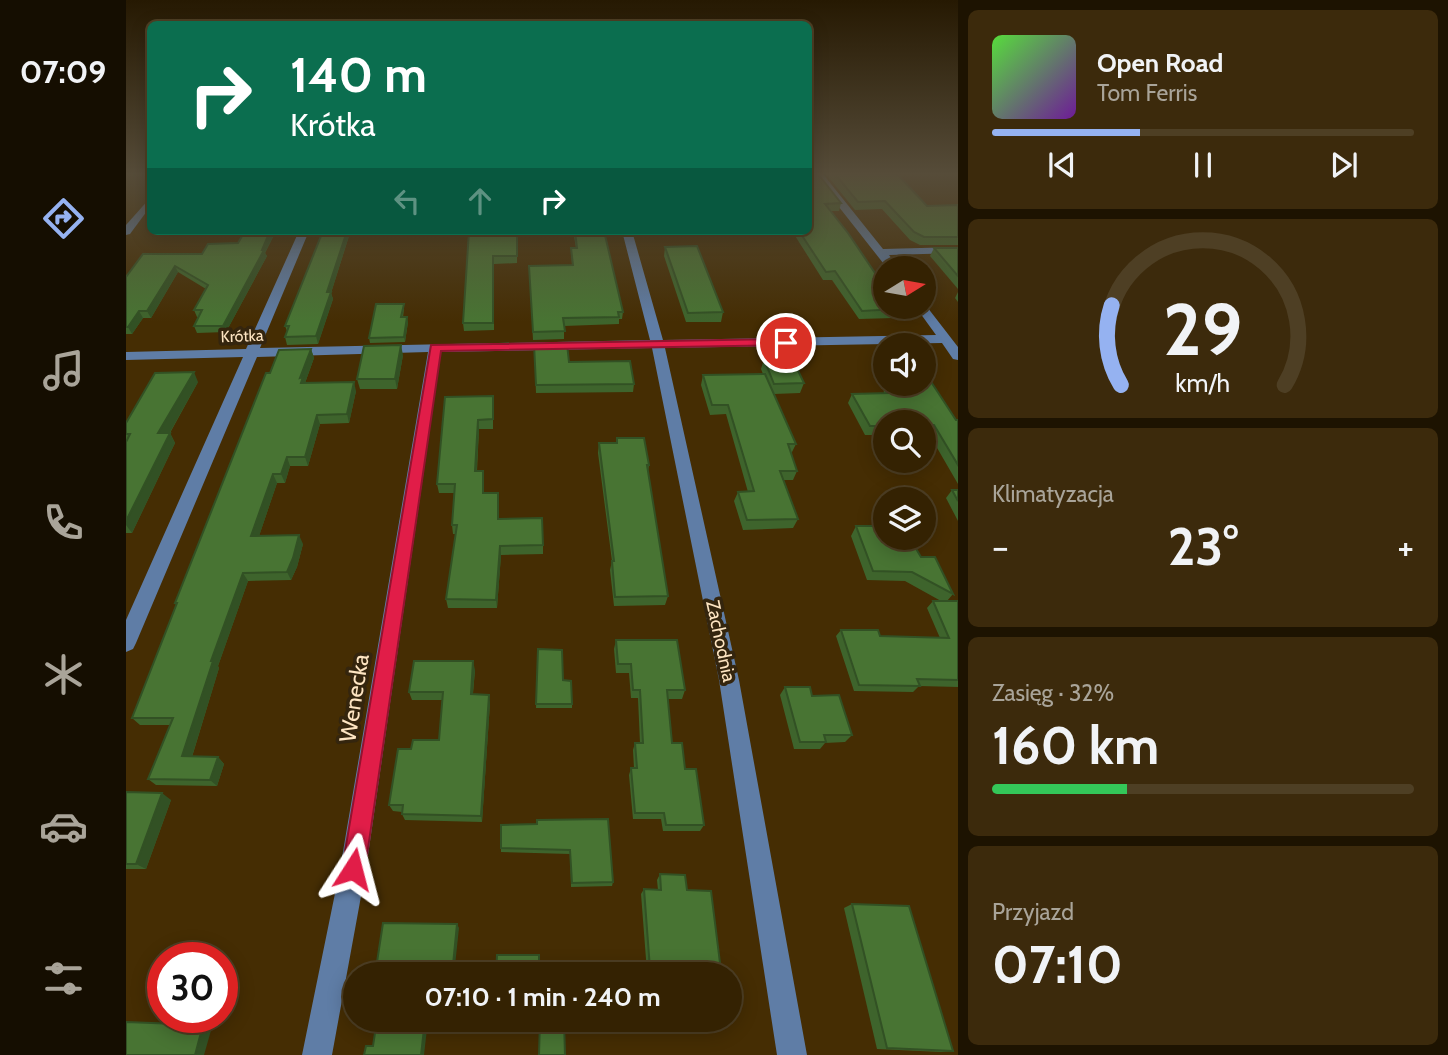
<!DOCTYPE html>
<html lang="pl">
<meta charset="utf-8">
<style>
:root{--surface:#342202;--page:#3c2a0c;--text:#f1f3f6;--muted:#a9a499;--line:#4e3f24;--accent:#95b2f1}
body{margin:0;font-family:Cabin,sans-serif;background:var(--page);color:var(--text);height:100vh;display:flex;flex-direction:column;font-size:26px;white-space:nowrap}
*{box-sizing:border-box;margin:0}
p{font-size:23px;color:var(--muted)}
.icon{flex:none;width:38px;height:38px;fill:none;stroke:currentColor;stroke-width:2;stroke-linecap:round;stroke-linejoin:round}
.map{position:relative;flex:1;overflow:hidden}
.details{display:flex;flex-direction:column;gap:10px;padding:10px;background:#1d1301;width:490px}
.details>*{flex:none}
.banner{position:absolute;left:21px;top:21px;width:665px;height:214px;border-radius:10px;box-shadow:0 4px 18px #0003,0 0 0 2px var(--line);background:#0b6e4f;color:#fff;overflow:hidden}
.needle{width:46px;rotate:79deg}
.buttons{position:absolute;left:747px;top:256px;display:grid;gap:14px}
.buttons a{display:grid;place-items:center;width:63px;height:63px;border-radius:50%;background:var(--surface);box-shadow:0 4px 18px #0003,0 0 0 2px var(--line);font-size:35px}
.speed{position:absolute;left:21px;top:942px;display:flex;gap:14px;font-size:35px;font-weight:700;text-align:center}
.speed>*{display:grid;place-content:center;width:91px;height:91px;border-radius:50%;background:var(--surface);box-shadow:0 4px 18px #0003,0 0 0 2px var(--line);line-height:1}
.speed .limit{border:10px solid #d22;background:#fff;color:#111}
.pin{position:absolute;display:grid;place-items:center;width:60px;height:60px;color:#fff;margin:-30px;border:4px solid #fff;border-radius:50%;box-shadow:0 2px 7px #0007}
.me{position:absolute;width:77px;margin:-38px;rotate:9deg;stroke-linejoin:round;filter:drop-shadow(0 0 5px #0008)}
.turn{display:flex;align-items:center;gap:24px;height:147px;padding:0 28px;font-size:32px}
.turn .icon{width:91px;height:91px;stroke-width:2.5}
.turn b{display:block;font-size:49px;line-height:60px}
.lanes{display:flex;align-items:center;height:66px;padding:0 28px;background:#0003;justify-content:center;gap:35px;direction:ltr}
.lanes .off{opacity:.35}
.big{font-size:52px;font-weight:800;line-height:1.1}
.details .widget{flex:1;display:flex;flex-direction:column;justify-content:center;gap:10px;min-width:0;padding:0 24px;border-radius:10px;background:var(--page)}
.details .dial{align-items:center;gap:0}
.dial svg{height:182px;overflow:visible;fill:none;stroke:var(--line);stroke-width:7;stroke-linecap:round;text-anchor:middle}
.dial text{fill:var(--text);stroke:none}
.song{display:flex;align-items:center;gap:21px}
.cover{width:84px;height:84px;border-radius:10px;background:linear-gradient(135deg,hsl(110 70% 55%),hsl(280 70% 35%))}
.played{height:7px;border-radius:4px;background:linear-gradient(90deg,var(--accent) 35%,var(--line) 35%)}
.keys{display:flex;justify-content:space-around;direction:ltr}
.heat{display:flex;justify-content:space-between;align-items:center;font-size:38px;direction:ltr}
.charge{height:10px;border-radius:5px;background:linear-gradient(90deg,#34c759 32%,var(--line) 0)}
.trip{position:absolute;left:217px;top:962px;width:399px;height:70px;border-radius:35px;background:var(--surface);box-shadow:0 4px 18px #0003,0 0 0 2px var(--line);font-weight:800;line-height:70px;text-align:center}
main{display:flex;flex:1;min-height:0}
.menu{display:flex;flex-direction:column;width:126px;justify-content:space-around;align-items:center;background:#150e01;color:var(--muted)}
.menu .icon{width:49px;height:49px}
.menu .on{color:var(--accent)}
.menu b{font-size:32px;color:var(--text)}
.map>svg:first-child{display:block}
</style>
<main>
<nav class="menu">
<b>07:09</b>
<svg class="icon on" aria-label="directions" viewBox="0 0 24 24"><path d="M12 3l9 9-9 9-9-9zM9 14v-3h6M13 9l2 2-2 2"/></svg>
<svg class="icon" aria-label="music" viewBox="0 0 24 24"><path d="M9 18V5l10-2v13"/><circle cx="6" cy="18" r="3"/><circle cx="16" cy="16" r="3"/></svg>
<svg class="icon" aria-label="phone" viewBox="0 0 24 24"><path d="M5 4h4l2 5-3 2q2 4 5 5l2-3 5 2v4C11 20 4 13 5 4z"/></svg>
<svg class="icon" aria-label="climate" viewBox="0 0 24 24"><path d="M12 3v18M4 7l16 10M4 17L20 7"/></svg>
<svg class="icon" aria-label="car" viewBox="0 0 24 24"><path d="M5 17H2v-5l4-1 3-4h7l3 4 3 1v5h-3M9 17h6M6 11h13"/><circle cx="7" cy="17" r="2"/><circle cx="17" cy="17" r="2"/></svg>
<svg class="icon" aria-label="filters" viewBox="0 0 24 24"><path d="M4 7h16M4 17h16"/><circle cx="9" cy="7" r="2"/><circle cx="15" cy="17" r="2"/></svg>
</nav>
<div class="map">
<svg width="832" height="1055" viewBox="0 0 832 1055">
<rect width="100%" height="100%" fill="#452d03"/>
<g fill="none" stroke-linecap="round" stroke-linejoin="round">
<g fill="#5f7da6" fill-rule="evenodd">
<polygon points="687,174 697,174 757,249 832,247 832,253 763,255 773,268 761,268"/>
<polygon points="24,198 24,207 4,234 0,235 0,225"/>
<polygon points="173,231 183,231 134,348 524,340 496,231 506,231 537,340 810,335 789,306 798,306 798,303 832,347 832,360 827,359 816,343 539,348 613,680 681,1055 651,1055 593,680 526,348 315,352 240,869 206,1055 176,1055 214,869 302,352 131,357 10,643 7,649 0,652 0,620 117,357 0,360 0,352 120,349"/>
</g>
</g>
<g fill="#3e642c">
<polygon points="682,174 715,203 713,211 705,211 753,279 751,283 772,309 768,318 733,319 706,280 697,280 666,231 682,231"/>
<polygon points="700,174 771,174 801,206 832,205 832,245 794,245 784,240 756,209 729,210"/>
<polygon points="119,231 150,231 139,253 141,256 100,332 71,333 68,326 73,317 71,317 68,310 80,289 52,272 25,318 17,318 6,334 0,334 0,277 112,243"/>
<polygon points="197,231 268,231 267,235 223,236 205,293 207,299 192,344 161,345 159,337 161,331 159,326"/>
<polygon points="343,231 391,231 391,263 368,264 368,330 338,331 337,323"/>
<polygon points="447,231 478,231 497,312 496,319 493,319 493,324 438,326 438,339 407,340 403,266 446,265 445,248 450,248"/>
<polygon points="539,247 597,312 595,322 560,322 538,256"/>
<polygon points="808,248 832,248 832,289 804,256"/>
<polygon points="832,292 832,302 829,298"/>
<polygon points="278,304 278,309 277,317 282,322 279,342 244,343 243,338"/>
<polygon points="408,344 443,362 508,384 507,392 410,393"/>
<polygon points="185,349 188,358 179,383 230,391 223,423 194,424 182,466 164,466 159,483 151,483 133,536 177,544 171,567 165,580 122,581 92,666 93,668 66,757 92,757 98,764 91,786 30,785 22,779 44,725 14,725 6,718 50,605 49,603 144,373"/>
<polygon points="277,355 271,389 234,389 231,379"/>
<polygon points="638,359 678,383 674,393 648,394 670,444 665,454 671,471 667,480 657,480 672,519 667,528 617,530 608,501 612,492 622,492 600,414 584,415 575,385 577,375 637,374 635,369"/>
<polygon points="759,362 760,383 798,383 830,420 832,420 832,484 803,434 798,434 798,422 760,422 760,435 739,435 722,403 726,394 758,393 755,371"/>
<polygon points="72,382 44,433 49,443 6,533 0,533 0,423"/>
<polygon points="319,397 367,405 367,429 353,429 351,471 358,480 358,493 373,502 373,519 417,545 417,554 375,555 371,608 322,608 320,599 330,534 327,534 326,525 328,493 313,493 311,484"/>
<polygon points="491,438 523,465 522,471 542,596 539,605 488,606 484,570 486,561 472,453 473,443 491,443"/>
<polygon points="826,490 832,490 832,521 820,498"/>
<polygon points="730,526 795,557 827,594 821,601 832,601 832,687 793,686 787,692 728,691 710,636 715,630 754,636 814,638 801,608 807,601 815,601 779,581 741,580 725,536"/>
<polygon points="490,640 559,690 556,699 542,699 546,743 559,769 578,825 574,831 537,831 535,819 507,819 503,775 505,768 508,768 507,750 509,743 514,743 512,698 505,698 503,673 490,673 488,649"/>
<polygon points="412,649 437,680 446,704 446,708 410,708"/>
<polygon points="349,670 347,694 364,703 356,822 279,820 276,814 276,812 267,811 263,805 285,749 313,740 316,700 286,700 283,692"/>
<polygon points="659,687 686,696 726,735 719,742 699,743 694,749 668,749 654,695"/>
<polygon points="0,792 45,800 20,869 0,869"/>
<polygon points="411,824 487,882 486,886 445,887 444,854 375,852 375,848"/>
<polygon points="534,874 561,890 595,971 590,974 521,972 515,894 518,889 532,890 531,880"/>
<polygon points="726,904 827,1051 815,1052 751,1049 718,908"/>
</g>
<g fill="#325124">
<polygon points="144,231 150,231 139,253 141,256 100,332 97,326"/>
<polygon points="221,231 222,231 223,236 205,293 207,299 192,344 190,336 201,292"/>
<polygon points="49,266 52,272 25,318 21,311"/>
<polygon points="13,311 17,318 6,334 2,327"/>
<polygon points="281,317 282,322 279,342 278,337"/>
<polygon points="275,345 277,355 271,389 269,379"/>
<polygon points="185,349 188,358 179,383 178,391 174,378"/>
<polygon points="68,372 72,382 38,443 32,433"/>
<polygon points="228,382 230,391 223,423 221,414"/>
<polygon points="191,415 194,424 182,466 179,457"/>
<polygon points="352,420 353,429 350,481 349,471"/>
<polygon points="44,433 49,443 6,533 0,525 0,521"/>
<polygon points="161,457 164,466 159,483 155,474"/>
<polygon points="147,474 151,483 130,545 125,536"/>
<polygon points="173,535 177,544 171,567 165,580 161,572"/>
<polygon points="374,546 375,555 371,608 370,600"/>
<polygon points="117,573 122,581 92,666 93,668 64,763 56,756 85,661"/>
<polygon points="347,661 349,670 346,702 345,694"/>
<polygon points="363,695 364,703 356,822 355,816"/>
<polygon points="92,757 98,764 91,786 84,780"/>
<polygon points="36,793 45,800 20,869 10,864"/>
<polygon points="331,924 333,928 328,975 326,975"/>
<polygon points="299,1020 302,1020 298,1055 295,1055"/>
<polygon points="77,1025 86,1027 78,1055 69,1055"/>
</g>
<g fill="#487433" stroke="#325124" stroke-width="2">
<polygon points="682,174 692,174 715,203 699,204 722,233 753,279 748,279 760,294 760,306 769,306 772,309 736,311 709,271 700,272 673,231 682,231"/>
<polygon points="709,174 771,174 801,206 832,205 832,237 798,237 788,232 759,201 732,202"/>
<polygon points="119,231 144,231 136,250 138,250 97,326 68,326 76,310 68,310 82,285 49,266 21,311 13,311 2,327 0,327 0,277 17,254 76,254 82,244 112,243"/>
<polygon points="197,231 221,231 201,292 205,292 190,336 159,337 163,326 159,326"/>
<polygon points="343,231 391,231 391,256 367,256 367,323 337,323"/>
<polygon points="449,231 478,231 497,312 492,312 493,317 437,318 439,331 407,332 403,266 447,265 445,248 451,248"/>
<polygon points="571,246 597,312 562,313 539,247"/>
<polygon points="808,248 832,248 832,276"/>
<polygon points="250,304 278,304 275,317 281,317 278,337 243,338"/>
<polygon points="408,344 441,344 443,362 504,361 508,384 410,385"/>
<polygon points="275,345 269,379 231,379 238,346"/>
<polygon points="185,349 174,378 177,377 175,383 228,382 221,414 191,415 179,457 161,457 155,474 147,474 125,536 173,535 167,558 161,572 117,573 85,661 87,661 56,756 92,757 84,780 22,779 47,718 6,718 51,603 49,603 140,373 144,373 153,350"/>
<polygon points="666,358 678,383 648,384 638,359"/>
<polygon points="798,371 830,420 832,420 832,465 808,425 798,425 798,422 760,422 760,426 744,426 726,394 763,393 762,383 798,383"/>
<polygon points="68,372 32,433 44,433 0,521 0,442 4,434 0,434 0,423 29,373"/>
<polygon points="639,374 670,444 662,444 671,471 654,471 672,519 621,520 612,492 628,491 602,405 586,405 577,375"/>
<polygon points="367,396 367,419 352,420 349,471 357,471 357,493 372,493 372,519 416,518 417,545 374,546 370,600 320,599 331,525 326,525 329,484 311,484 319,397"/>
<polygon points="491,438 518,438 523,465 521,465 542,596 489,597 486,561 488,561 473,443 491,443"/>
<polygon points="826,490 832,490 832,501"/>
<polygon points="730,526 760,526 760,537 783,537 795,557 809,557 827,594 786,572 747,571"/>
<polygon points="807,601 832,601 832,680 791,679 794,686 733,685 715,630 752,630 754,636 823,638"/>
<polygon points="490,640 551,640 559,690 541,690 546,743 556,743 559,769 570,769 578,825 540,825 538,813 509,813 505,768 511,768 509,743 517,743 514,690 507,690 505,664 492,664"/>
<polygon points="412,649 436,650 437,680 445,681 446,704 410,704"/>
<polygon points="288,661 347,661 345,694 363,695 355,816 276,814 277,805 263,805 272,749 285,749 287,740 313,740 317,692 283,692"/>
<polygon points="659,687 684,687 686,696 713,695 726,735 698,735 700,742 674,742"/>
<polygon points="0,792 36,793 10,864 0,864"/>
<polygon points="482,819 487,882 446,883 444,850 375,848 375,825 411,824 411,820"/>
<polygon points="534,874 559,875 561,890 585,891 595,971 524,969 518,889 535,890"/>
<polygon points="726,904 783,906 827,1051 761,1048"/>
<polygon points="257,923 331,924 326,975 249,975"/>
<polygon points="371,955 413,955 413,975 370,975"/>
<polygon points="251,1020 299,1020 295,1055 238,1055 240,1046 247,1046"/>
<polygon points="414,1020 438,1020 439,1055 413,1055"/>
<polygon points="0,1022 77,1025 69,1055 0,1055"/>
</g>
<linearGradient id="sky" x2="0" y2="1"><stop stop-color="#261902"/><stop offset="0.54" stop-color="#564c39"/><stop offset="1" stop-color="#564c39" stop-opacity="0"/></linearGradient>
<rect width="832" height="322" fill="url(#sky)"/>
<polygon fill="#e11d48" stroke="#92132f" stroke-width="2" points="660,339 664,340 664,345 315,351 239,869 235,877 227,880 219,877 216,869 305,345"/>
<g text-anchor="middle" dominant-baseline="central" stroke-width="7" stroke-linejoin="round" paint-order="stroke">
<g font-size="16" fill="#fee5c2" stroke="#34250e">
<text transform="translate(116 336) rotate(-2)">Krótka</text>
</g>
<g font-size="19" fill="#fee5c2" stroke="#34250e">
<text transform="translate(595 641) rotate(78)">Zachodnia</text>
</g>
<g font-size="23" fill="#fee5c2" stroke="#34250e">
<text transform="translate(228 698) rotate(-81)">Wenecka</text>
</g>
</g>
</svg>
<div class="buttons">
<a><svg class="needle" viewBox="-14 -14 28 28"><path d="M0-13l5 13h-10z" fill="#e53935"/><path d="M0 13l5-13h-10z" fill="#a9a499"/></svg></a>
<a><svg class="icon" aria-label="sound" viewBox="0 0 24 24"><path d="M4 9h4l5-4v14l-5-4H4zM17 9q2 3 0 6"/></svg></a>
<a><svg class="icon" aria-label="search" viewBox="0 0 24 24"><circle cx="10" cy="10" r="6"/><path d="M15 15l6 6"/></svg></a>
<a><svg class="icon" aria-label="layers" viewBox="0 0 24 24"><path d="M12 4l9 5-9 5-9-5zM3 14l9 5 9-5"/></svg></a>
</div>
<div class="speed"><div class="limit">30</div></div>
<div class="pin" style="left:660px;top:343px;background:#d93025"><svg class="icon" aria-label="arrive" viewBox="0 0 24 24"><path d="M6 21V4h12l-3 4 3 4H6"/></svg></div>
<svg class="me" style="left:227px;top:869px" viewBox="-20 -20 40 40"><path d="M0-17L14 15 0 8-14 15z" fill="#e11d48" stroke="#fff" stroke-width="4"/></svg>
<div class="trip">07:10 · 1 min · 240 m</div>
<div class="banner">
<div class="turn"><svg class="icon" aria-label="right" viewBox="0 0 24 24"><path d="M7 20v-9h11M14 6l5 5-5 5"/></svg><div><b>140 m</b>Krótka</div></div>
<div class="lanes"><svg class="icon off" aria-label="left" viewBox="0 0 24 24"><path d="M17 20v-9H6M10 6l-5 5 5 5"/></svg><svg class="icon off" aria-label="ahead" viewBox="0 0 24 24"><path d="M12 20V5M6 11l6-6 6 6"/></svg><svg class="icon" aria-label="right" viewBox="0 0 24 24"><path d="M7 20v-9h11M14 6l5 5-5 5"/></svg></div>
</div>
</div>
<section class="details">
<div class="widget">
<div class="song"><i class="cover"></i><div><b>Open Road</b><p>Tom Ferris</p></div></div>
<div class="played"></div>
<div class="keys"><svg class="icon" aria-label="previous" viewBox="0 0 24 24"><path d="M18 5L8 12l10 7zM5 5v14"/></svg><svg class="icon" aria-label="pause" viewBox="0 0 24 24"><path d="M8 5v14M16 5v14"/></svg><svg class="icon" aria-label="next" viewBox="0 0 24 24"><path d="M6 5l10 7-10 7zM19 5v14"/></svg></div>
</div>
<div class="widget dial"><svg viewBox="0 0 100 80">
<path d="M14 69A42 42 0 1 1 86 69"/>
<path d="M14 69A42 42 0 0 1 10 34" stroke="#95b2f1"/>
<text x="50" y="56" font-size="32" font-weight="700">29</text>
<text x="50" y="72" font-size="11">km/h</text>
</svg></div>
<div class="widget"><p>Klimatyzacja</p>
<div class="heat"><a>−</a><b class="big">23°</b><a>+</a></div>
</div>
<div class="widget"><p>Zasięg · 32%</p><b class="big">160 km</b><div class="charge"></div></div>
<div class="widget"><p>Przyjazd</p><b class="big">07:10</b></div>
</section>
</main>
